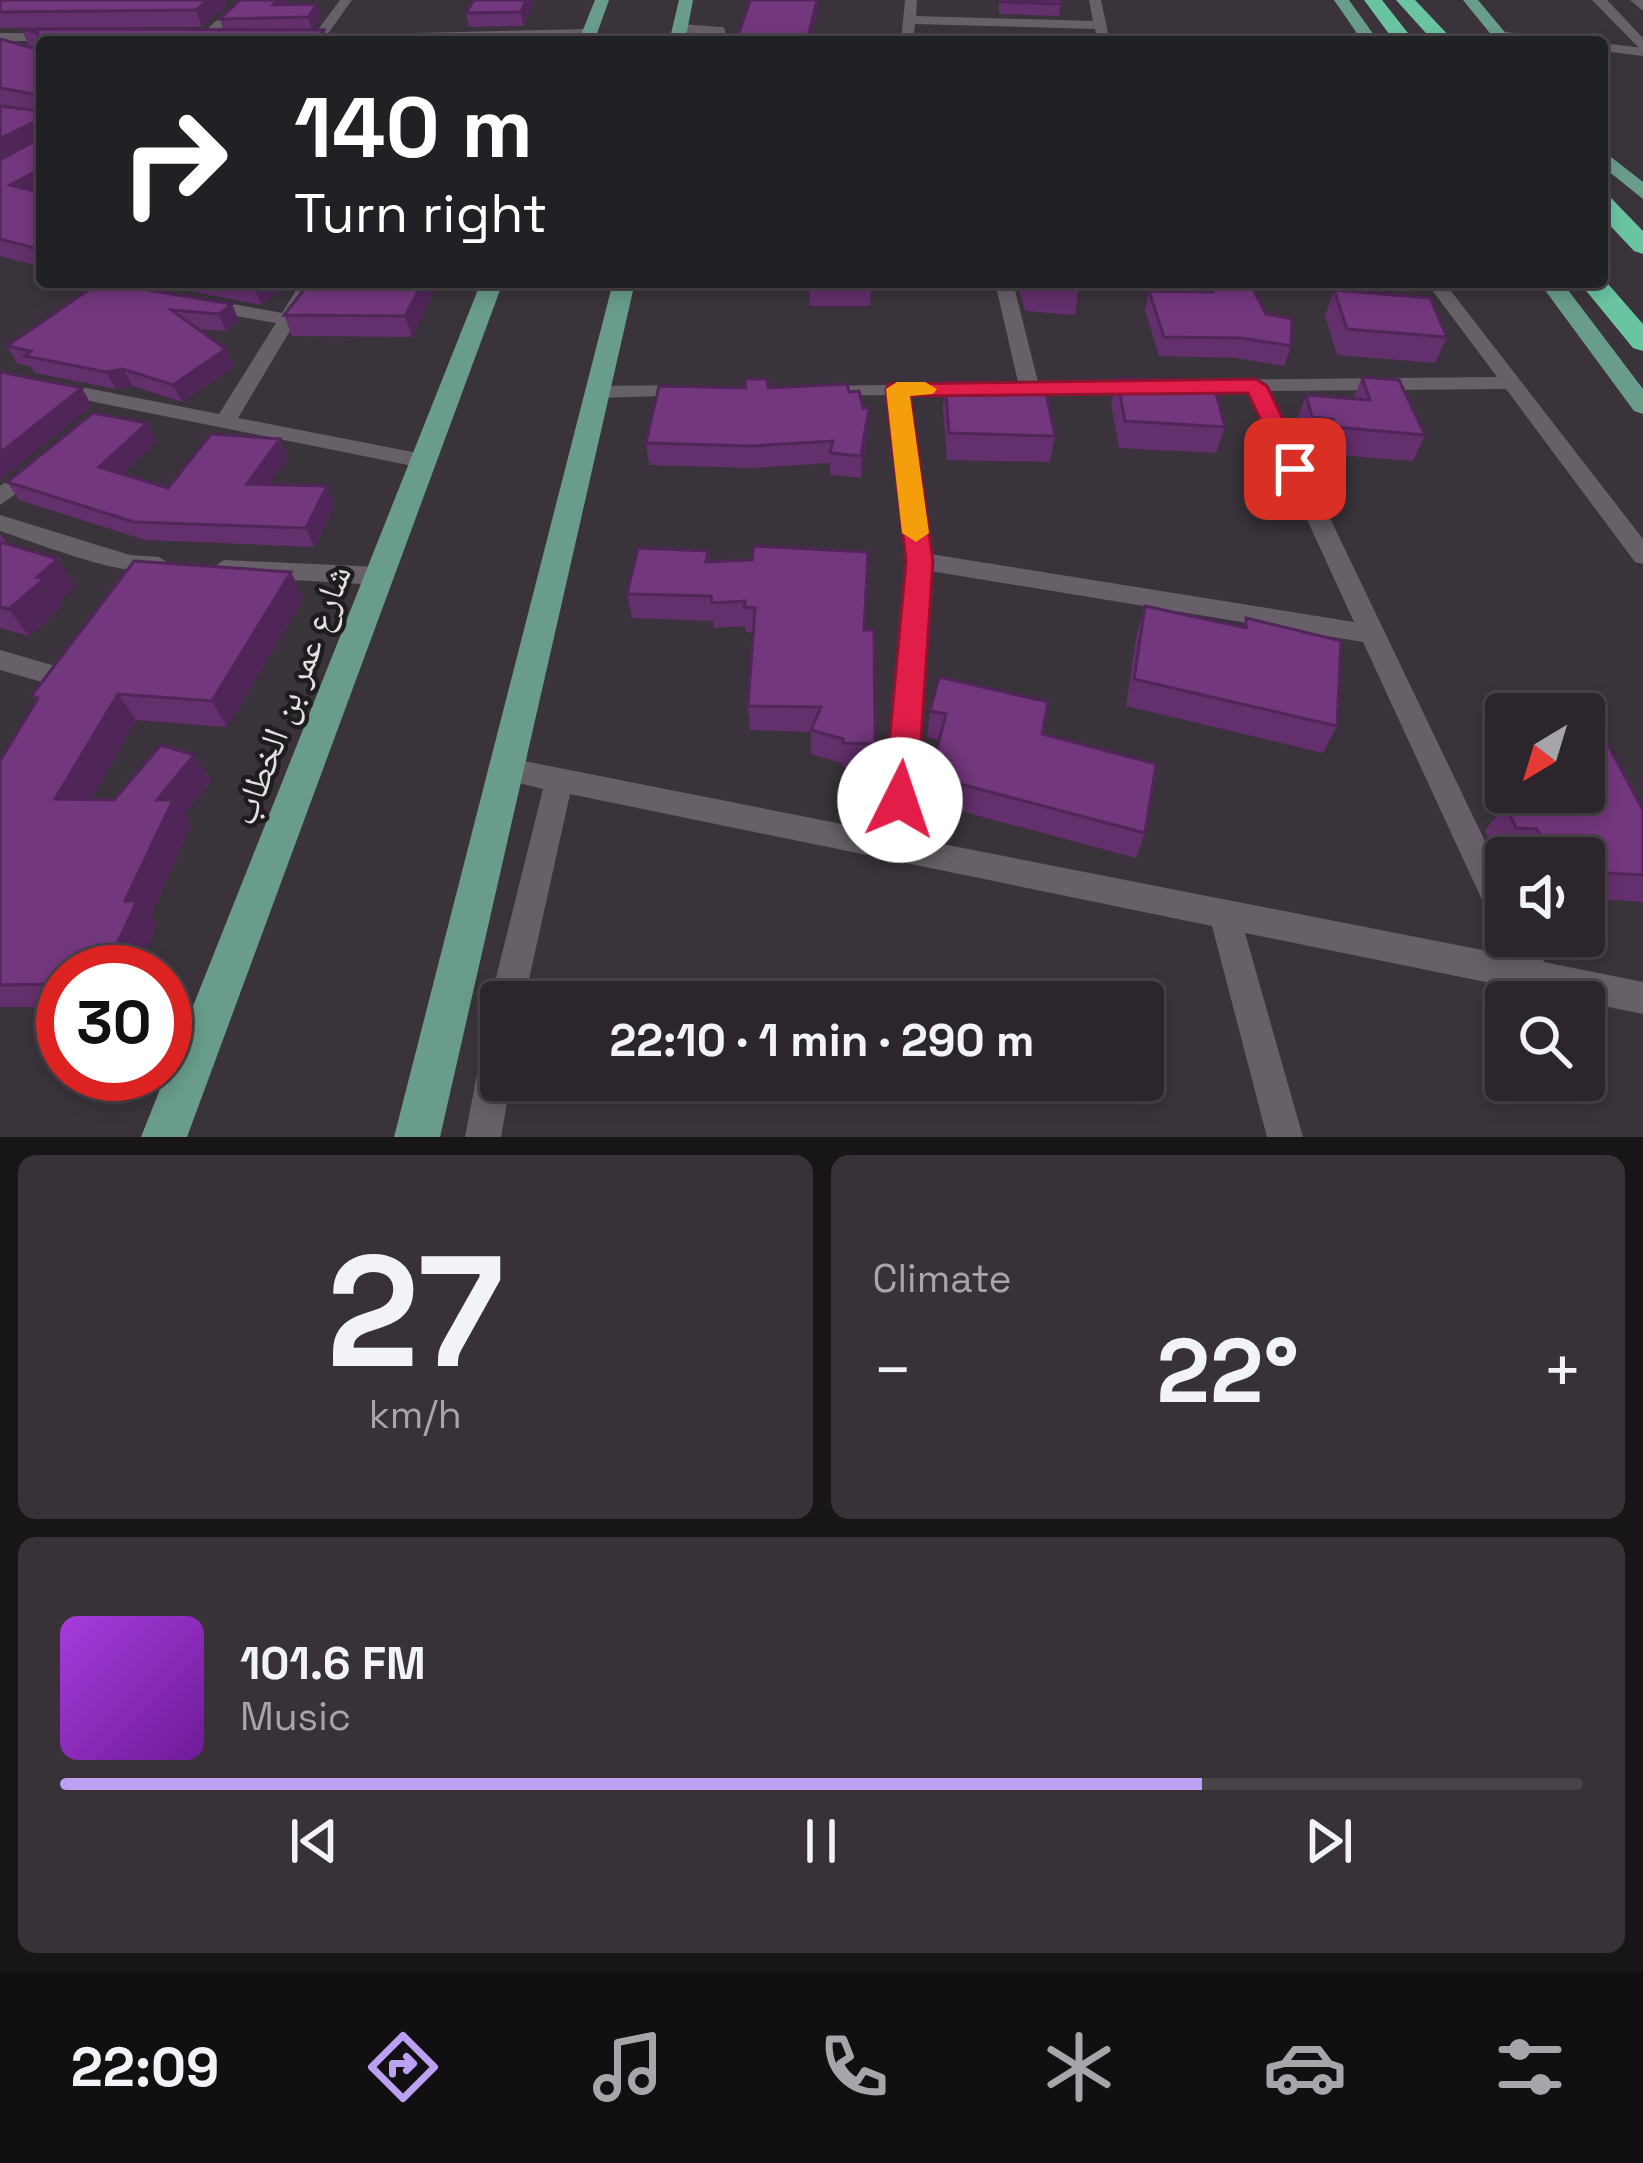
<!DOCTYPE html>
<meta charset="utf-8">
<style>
:root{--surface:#2c262c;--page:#383238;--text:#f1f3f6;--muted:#a6a5a9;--line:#484348;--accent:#bca0f2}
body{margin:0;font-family:"Space Grotesk","Noto Naskh Arabic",sans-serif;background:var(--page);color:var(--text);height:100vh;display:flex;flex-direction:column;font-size:45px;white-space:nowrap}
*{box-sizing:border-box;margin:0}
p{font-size:39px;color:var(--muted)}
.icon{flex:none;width:66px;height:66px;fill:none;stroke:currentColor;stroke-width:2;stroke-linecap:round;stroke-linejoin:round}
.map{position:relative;height:1137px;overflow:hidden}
.details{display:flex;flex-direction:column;gap:18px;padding:18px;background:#181518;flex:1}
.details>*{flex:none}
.guide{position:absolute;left:36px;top:36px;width:1572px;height:252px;border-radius:12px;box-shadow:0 6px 18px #0003,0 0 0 3px var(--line);background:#202124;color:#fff;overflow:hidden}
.needle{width:78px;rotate:218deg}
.fabs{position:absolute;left:1485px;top:693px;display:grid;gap:24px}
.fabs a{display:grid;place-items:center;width:120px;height:120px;border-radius:12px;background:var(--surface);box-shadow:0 6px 18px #0003,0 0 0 3px var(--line);font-size:60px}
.speed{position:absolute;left:36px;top:945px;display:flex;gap:24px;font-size:60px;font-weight:700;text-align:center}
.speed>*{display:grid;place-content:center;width:156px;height:156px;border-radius:50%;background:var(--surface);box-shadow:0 6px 18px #0003,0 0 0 3px var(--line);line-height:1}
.speed .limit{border:18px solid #d22;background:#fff;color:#111}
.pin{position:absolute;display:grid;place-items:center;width:102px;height:102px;color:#fff;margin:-51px;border-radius:24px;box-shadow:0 6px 18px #0006}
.me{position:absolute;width:132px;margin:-66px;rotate:4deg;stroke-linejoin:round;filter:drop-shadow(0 0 9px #0008)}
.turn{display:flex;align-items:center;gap:42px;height:252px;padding:0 60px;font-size:54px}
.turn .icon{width:156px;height:156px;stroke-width:2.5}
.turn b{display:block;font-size:84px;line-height:102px}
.big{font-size:90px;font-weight:600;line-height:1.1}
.details .card{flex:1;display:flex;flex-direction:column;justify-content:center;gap:18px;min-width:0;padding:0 42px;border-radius:18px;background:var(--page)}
.details .dial{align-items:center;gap:0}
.dial b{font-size:156px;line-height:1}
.song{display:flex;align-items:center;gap:36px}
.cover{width:144px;height:144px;border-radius:18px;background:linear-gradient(135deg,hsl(280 70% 55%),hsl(280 70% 35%))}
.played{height:12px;border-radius:6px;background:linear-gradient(90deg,var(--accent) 75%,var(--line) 75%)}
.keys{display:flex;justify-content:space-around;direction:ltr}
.heat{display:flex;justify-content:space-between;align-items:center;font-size:66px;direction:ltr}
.details .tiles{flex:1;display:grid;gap:18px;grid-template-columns:1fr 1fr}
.card:last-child{grid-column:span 2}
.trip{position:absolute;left:480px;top:981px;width:684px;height:120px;border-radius:12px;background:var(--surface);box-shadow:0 6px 18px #0003,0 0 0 3px var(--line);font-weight:600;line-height:120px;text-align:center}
.tab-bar{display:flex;height:192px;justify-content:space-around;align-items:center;background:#120f12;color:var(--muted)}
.tab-bar .icon{width:84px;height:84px}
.tab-bar .active{color:var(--accent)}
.tab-bar b{font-size:54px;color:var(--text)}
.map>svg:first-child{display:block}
</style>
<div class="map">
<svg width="1643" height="1137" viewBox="0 0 1643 1137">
<rect width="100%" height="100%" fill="#3a333b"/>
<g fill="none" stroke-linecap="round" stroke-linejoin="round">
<polyline stroke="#686069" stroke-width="8" points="680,28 721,31 723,42"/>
<g fill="#686069" fill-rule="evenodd">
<polygon points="239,0 252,0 207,42 193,42"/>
<polygon points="340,0 352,0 327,35 589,29 595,33 589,37 294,42 294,36 314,35"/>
<polygon points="905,0 917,0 916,16 1093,21 1089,0 1101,0 1110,42 1098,42 1095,29 915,24 913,42 901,42"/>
<polygon points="1499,31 1558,38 1564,42 1495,38 1493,35"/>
<polygon points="0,33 55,33 61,37 55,41 0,41"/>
<polygon points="1602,43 1643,48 1643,56 1602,51"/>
<polygon points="301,282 319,282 238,418 423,454 431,456 434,461 431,466 423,468 0,383 0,371 219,414 276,323 206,311 197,305 206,299 282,313"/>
<polygon points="995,282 1013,282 1038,382 1148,381 1158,387 1148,393 1008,392 1008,384 1018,382"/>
<path d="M 1426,282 L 1444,282 L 1643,539 L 1643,564 L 1635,562 L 1506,389 L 1269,391 L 1506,885 L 1506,936 L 1531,936 L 1544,962 L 1643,982 L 1643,1014 L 1245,933 L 1303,1137 L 1267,1137 L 1212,926 L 570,794 L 524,1002 L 501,1002 L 501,1016 L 495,1013 L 490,1002 L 543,789 L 499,778 L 495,770 L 499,762 L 509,758 L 882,832 L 907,561 L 888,395 L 817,396 L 810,394 L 810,386 L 981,384 L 984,388 L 974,394 L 908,395 L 930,554 L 1354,622 L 1248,391 L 1183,392 L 1173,386 L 1183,380 L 1497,377 ZM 930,571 L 1363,642 L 1495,928 L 1501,931 L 1499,936 L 1508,955 L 912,838 Z"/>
<polygon points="686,385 693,387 693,395 598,398 588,392 598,386"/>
<polygon points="36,462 44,464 47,469 44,474 0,505 0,486"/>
<path d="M 0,515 L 130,555 L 159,557 L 171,565 C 149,589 32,541 0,531 Z"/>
<polygon points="224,560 379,567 391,576 379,585 224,576 212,568"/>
<polygon points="0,650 69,670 73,677 69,684 60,687 0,670"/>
<polygon points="501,1020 501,1080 511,1080 501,1137 465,1137 484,1037 489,1025"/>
</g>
<g fill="#686069" fill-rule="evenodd">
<polygon points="1592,0 1607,0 1643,38 1643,52"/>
<polygon points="1630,0 1643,0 1643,11"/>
</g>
<g fill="#699c8b" fill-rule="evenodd">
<polygon points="595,0 609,0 594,42 578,42"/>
<polygon points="679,0 693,0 685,42 669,42"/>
<polygon points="1334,0 1349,0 1379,42 1363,42"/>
<polygon points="1463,0 1478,0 1513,42 1497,42"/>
<polygon points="1602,150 1643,182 1643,199 1602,166"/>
<polygon points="481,282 503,282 187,1137 141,1137"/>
<polygon points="613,282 635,282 440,1137 394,1137"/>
<polygon points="1539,282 1562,282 1643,389 1643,414 1634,411"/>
</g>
<g fill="#6ac4a1" fill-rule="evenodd">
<polygon points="1364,0 1382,0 1415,42 1395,42"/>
<polygon points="1396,0 1415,0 1455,42 1434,42"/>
<polygon points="1602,196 1611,198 1643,231 1643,254 1634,251 1602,217"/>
<polygon points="1602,277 1643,324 1643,351 1633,348 1579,282 1602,282"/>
</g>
</g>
<g fill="#632f6c">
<polygon points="0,0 226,5 202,27 0,28"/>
<polygon points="474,0 534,0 534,2 523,26 469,27 466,13"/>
<polygon points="999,0 1061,0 1059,16 999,14"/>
<polygon points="317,4 321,18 312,30 324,30 328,42 42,42 42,267 0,256 0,106 33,110 0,105 0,39 33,48 34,47 29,46 21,29 223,29 220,19 289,5"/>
<polygon points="100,282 232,304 239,321 226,331 198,329 234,366 182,402 133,386 116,389 35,373 31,367 17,363 7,346"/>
<polygon points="143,282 291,282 261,305"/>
<polygon points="438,282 412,337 292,336 284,315"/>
<polygon points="810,282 871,282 870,306 810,306"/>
<polygon points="1017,282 1079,282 1075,315 1025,311"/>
<polygon points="1196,282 1249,282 1266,314 1291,346 1284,366 1236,358 1159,356 1145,310 1149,291 1199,292"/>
<polygon points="1334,290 1447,337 1435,363 1337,355 1325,316"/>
<polygon points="1362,377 1425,435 1413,461 1324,454 1322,445 1302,443 1296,422 1306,395 1353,399"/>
<polygon points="1117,378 1225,427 1216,453 1119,448 1111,404"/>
<polygon points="945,382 1055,436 1050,462 947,460 943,408"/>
<polygon points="768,388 849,392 868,430 861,478 830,475 830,463 752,468 649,465 646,443"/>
<polygon points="157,441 122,474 168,488 288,457 268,485 335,504 314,547 145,540 19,500 7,482"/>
<polygon points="0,534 8,544 76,586 59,601 63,606 29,636 0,628"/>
<polygon points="708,551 709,562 864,630 875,744 874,768 842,767 842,763 811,754 811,732 750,730 748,706 753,633 746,632 745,626 714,628 713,621 632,618 627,594"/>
<polygon points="291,572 303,599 227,727 136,720 91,799 114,800 194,755 211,781 184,815 191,825 150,917 157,925 63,972 63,1007 0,1007 0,761 36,701 32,695"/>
<polygon points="1145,606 1243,628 1246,618 1337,726 1323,753 1126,706 1137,633"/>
<polygon points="930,711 1042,734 1145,833 1136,858 927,802 930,776 940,740 927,737"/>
<polygon points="1502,758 1506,758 1506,792 1584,792 1643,810 1643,902 1584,898 1584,858 1518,858 1516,855 1496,854 1485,831 1497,815 1483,784"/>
</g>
<g fill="#502658">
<polygon points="208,0 225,0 226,5 202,27 196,10"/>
<polygon points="278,0 288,0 290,4 278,19 273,5"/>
<polygon points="526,0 534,0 534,2 523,26 521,12"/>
<polygon points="817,0 820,0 811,42 807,42"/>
<polygon points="317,4 321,18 312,31 308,17"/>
<polygon points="324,30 328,42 315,42"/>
<polygon points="34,122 42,139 0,163 0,139"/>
<polygon points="42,168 42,192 10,185"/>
<polygon points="256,282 291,282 261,305 253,284"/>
<polygon points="423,282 438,282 412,337 405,316"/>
<polygon points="232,304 239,321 226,331 219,314"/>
<polygon points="226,349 234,366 182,402 173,385"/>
<polygon points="123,369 133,386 116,389 106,372"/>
<polygon points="82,388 92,406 0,480 0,453"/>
<polygon points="869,408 868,430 861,478 861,456"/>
<polygon points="147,423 157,441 109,485 99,467"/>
<polygon points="280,439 288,457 256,502 247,484"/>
<polygon points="327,486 335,504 314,547 306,528"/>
<polygon points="58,559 76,586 59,601 63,606 29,636 9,609 37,577"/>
<polygon points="291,572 303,599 227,727 212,701"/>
<polygon points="118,694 136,720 77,824 55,799"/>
<polygon points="194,755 211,781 184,815 191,825 150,917 157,925 136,972 104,972 157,800"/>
</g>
<g fill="#73377d" stroke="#502658" stroke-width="3">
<polygon points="0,0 208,0 196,10 0,12"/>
<polygon points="240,0 278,0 273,5 317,4 308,17 220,19"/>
<polygon points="474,0 526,0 521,12 466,13"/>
<polygon points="750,0 817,0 807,41 736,42"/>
<polygon points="1000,0 1061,0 1061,4 1001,2"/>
<polygon points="21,29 324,30 315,42 42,42 42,168 10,185 42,193 42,250 0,239 0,160 35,141 34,122 0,139 0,106 32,110 38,106 34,94 0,88 0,39 33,48 38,44 38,33"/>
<polygon points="100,282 232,304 219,314 171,310 226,349 173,385 123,369 106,372 25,356 31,351 7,346"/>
<polygon points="310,282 423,282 405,316 284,315"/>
<polygon points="1028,282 1079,282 1079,289 1029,286"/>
<polygon points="1208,282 1249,282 1266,314 1292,319 1291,346 1242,338 1164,337 1149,291 1213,292"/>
<polygon points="1334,290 1430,298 1447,337 1347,329"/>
<polygon points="0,372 82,388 0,453"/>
<polygon points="1362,377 1399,380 1425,435 1335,427 1333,419 1312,417 1306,395 1370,400"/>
<polygon points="1117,378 1213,382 1225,427 1125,421"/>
<polygon points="745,379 767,379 768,388 847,384 849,392 859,391 863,408 869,408 861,456 830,453 833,441 751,446 646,443 659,386 746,388"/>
<polygon points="945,382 1044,383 1055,436 949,433"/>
<polygon points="93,413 147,423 99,467 168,488 211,434 280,439 247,484 327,486 306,528 134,522 7,482"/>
<polygon points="0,542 58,559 37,577 44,579 9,609 0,607"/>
<polygon points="754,546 868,552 864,630 874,630 875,744 843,743 843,739 811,730 821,707 748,706 755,608 744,607 745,601 712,603 711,596 627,594 638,548 708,551 706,562 752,560"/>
<polygon points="134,561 291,572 212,701 118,694 55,799 114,800 161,745 194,755 157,800 173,800 125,901 137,901 104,972 63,972 63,984 0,985 0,761 38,698 32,695"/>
<polygon points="1145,606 1246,628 1246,618 1341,641 1337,726 1134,679"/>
<polygon points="939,677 1048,702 1042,734 1156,764 1145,833 930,776 946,714 930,711"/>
<polygon points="1584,743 1608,745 1643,810 1643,875 1584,872 1584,858 1550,858 1537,829 1516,828 1505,805 1524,806 1517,792 1584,792"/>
</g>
<polygon fill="#e11d48" stroke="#92132f" stroke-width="3" points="1256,379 1267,386 1307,469 1304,474 1286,474 1248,393 910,396 933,561 917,800 912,810 900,814 889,810 884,800 906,561 886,389 889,384"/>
<polygon fill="#f59e0b" points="897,382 925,382 937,389 933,394 910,396 929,533 916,542 902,533 886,389"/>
<g text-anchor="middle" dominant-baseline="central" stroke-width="9" stroke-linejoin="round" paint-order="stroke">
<g font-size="36" fill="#e4dfe4" stroke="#1f1c1f">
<text transform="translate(291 695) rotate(-69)">شارع عمر بن الخطاب</text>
</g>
</g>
</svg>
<div class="fabs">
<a><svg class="needle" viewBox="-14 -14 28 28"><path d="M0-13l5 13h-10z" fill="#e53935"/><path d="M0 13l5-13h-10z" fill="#a6a5a9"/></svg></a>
<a><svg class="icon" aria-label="sound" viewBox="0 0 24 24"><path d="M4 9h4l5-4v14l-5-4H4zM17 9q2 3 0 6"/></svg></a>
<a><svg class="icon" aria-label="search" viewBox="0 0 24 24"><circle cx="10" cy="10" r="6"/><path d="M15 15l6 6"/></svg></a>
</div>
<div class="speed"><div class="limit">30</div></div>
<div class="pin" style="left:1295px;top:469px;background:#d93025"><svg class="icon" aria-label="arrive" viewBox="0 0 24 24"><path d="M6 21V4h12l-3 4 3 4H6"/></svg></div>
<svg class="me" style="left:900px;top:800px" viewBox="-20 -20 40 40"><circle r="19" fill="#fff"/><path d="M0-13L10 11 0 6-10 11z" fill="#e11d48"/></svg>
<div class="trip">22:10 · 1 min · 290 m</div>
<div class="guide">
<div class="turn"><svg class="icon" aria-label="right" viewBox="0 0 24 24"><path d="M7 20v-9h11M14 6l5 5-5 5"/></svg><div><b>140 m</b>Turn right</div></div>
</div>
</div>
<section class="details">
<div class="tiles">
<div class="card dial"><b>27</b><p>km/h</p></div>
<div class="card"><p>Climate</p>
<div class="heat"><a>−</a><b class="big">22°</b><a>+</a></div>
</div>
<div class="card">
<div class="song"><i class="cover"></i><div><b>101.6 FM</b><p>Music</p></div></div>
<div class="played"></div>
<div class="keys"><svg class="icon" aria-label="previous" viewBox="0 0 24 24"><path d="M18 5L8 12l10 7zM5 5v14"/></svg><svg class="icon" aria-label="pause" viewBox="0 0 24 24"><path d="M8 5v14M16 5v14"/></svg><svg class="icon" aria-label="next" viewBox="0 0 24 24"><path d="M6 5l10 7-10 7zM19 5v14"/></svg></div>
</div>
</div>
</section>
<nav class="tab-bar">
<b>22:09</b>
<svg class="icon active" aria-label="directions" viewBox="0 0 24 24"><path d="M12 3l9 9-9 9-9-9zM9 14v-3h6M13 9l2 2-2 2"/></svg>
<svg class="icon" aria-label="music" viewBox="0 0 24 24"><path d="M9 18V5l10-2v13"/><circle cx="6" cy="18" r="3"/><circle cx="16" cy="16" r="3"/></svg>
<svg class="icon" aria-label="phone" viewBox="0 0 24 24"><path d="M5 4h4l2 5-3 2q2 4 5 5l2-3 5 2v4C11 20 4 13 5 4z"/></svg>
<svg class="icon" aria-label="climate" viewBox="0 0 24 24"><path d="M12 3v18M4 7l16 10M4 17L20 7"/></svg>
<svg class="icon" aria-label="car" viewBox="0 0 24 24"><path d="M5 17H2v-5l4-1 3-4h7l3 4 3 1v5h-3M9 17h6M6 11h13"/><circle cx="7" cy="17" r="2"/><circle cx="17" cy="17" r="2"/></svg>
<svg class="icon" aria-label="filters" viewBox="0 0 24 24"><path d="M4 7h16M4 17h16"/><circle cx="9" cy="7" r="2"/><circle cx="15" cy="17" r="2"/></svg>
</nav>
